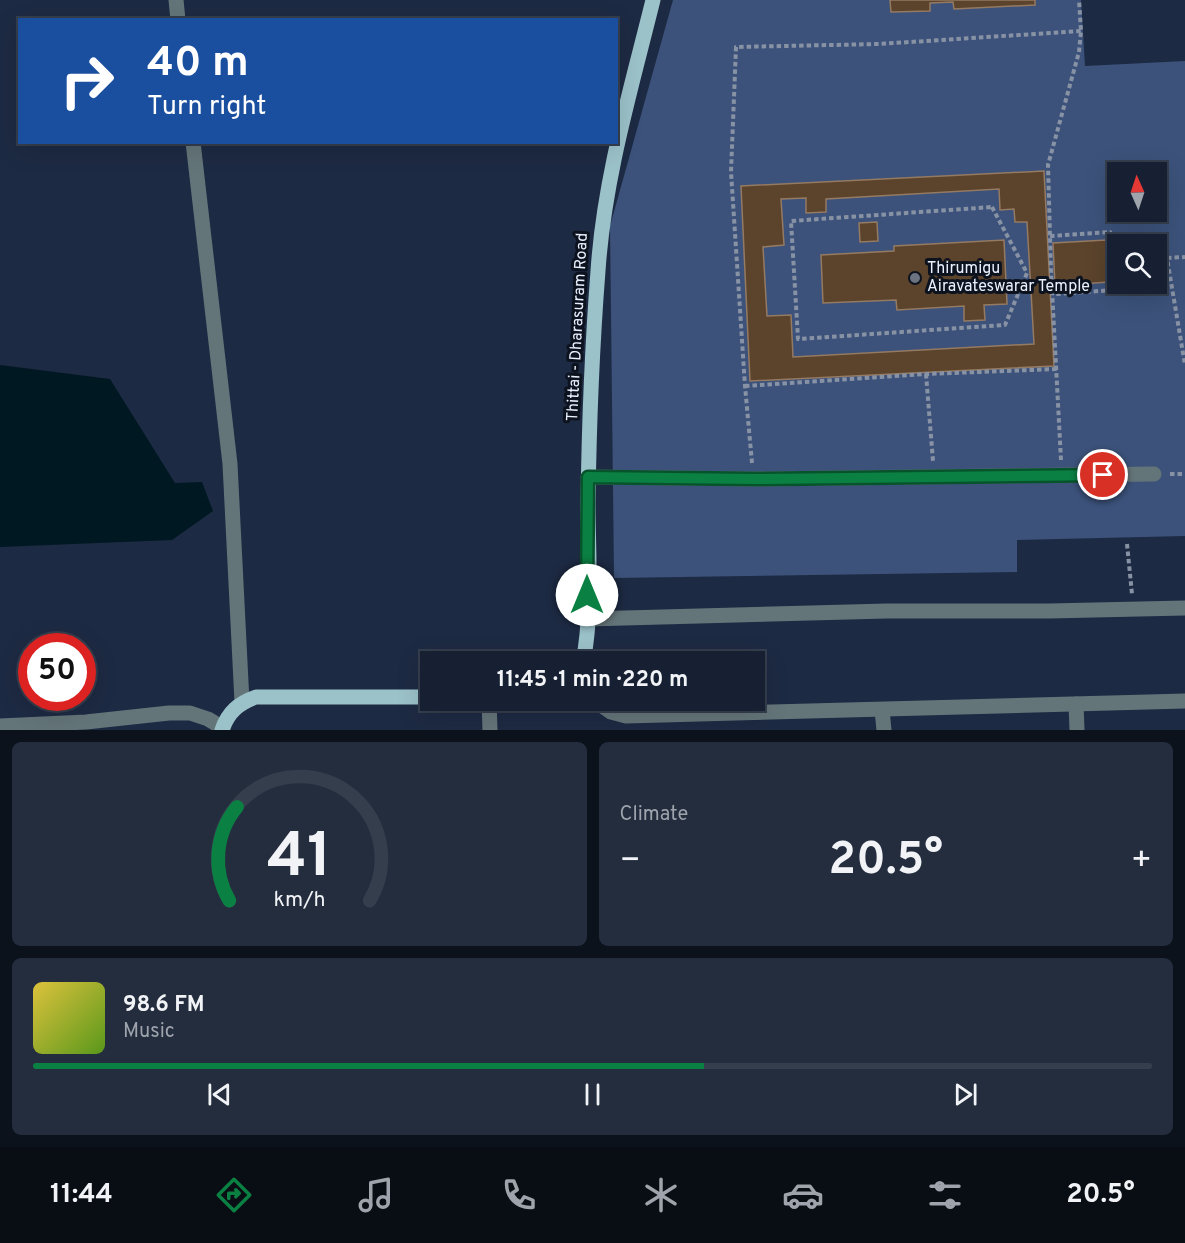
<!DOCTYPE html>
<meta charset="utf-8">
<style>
:root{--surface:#162032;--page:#232d3e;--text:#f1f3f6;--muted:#9ea3ac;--line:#353e4d;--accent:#0b8043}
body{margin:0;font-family:Overpass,sans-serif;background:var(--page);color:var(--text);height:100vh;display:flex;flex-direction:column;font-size:22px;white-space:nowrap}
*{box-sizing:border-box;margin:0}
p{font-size:20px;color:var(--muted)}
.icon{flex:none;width:33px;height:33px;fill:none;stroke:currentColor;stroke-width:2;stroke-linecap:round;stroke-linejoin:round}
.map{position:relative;height:730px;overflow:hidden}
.side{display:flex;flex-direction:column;gap:12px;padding:12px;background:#0c121c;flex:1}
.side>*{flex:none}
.banner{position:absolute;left:18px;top:18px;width:600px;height:126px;border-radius:0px;box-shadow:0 6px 24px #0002,0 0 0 2px var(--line);background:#1a4fa0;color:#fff;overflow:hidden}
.needle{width:39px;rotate:357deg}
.controls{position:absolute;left:1107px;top:162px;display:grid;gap:12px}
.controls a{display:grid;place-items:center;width:60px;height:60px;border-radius:0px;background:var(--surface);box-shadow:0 6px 24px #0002,0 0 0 2px var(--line);font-size:30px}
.speed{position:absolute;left:18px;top:633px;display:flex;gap:12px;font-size:30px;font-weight:700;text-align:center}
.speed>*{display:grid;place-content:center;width:78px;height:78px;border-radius:50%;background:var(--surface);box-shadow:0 6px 24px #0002,0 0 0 2px var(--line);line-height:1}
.speed .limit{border:9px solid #d22;background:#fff;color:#111}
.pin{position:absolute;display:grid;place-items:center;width:51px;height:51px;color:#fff;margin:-26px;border:3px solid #fff;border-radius:50%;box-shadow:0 2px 6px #0007}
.me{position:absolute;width:66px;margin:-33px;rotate:0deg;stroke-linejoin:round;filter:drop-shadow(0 0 4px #0008)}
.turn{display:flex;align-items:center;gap:21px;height:126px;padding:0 30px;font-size:27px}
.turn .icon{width:78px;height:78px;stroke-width:2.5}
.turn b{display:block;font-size:42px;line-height:51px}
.big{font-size:45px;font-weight:700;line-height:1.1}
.side .tile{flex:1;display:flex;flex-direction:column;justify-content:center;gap:9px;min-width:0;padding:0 21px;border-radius:9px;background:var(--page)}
.side .dial{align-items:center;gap:0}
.dial svg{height:156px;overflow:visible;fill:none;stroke:var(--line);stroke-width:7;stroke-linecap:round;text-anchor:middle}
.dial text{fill:var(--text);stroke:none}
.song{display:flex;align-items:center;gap:18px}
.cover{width:72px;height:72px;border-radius:9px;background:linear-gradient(135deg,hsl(50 70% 55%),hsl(90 70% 35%))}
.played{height:6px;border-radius:3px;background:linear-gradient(90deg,var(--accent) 60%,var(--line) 60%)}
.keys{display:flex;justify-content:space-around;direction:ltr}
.heat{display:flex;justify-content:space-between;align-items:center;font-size:33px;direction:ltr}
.side .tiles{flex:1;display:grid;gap:12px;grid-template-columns:1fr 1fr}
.tile:last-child{grid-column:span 2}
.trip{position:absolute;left:420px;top:651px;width:345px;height:60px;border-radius:0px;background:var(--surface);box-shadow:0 6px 24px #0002,0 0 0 2px var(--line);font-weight:700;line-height:60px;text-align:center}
.tab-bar{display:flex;height:96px;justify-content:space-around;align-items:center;background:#090d14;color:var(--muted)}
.tab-bar .icon{width:42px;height:42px}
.tab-bar .selected{color:var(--accent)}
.tab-bar b{font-size:27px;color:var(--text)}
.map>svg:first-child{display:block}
</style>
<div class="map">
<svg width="1185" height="730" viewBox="0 0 1185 730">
<rect width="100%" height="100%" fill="#1d2a43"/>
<path fill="#3c527a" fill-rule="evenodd" d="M 673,0 L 1081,0 L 1085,66 L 1185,61 L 1185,536 L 1017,540 L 1017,572 L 614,578 L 610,226 ZM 1118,172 L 1156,172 L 1156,212 L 1118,212 ZM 1118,244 L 1156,244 L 1156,284 L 1118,284 Z"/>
<polygon fill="#001822" points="0,365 110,379 175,483 202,482 213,511 172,540 0,547"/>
<g fill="#5b432c" stroke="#957a62" stroke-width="1.5" fill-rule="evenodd">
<polygon points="890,0 1035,0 1035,5 954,9 953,2 930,3 930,11 891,12"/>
<path d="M 1044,171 L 1054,366 L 750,381 L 741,186 ZM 999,189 L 1000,210 L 1014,209 L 1015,222 L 1027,222 L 1034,344 L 793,357 L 791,315 L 767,316 L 763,247 L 784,245 L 781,199 L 806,198 L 806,213 L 826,212 L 826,199 Z"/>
<polygon points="877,222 878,241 860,242 859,223"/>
<polygon points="1004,240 1007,304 984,305 985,320 964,321 964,306 897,310 896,300 823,303 821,255 894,251 894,246"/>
<polygon points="1106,240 1108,282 1055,286 1053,243"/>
</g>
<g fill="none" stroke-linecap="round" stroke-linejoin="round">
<g stroke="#8892a5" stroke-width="4" stroke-dasharray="4.5 3" stroke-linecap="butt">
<polygon points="992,207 1027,273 1005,325 798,339 791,221"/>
<polyline points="1052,238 1052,236 1110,232 1118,247"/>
<polyline points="1156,258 1167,258 1185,365"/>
<polyline points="1167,258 1185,257"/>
<polyline points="1054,287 1056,294 1114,290 1118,279"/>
<polyline points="926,374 933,461"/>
<polyline points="745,386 926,374 1057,369"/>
<polyline points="1061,460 1051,272 1048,165 1079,52 1081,31 1079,0"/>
<polyline points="752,463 745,386 731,172 736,47 879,44 1081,31"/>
<polyline points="1170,474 1185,474"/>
<polyline points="1127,544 1132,594"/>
</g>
<g stroke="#647579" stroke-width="15">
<polyline points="176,0 178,20"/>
<polyline points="193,142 230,464 242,702"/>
<polyline points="588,477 754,479 1154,474"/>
<polyline points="587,619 887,611 1049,611 1185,608"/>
<polyline points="489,700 490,730"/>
<polyline points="594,700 611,712 626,716 1185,701"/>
<polyline points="1076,704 1077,730"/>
<polyline points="882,710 884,730"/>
<polyline points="0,726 86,722 169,713 190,713 208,719 223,728"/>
</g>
<g stroke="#9bc1c9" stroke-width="15">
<path d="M 583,662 C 593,611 588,554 588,503 C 589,426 592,348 598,271 C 604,179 631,89 653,0"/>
<path d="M 222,730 C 228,712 239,703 256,697 L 430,697"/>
</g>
</g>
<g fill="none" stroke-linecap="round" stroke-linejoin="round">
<g stroke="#07532c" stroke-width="15">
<polyline id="route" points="587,595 588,477 754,479 1103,475"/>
</g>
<use href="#route" stroke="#0b8043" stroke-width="10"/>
</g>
<circle fill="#6b7280" stroke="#0d131e" stroke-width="2" cx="915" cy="278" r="6"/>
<g text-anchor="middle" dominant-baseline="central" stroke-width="6" stroke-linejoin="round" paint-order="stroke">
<g font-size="16" fill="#eaf1fe" stroke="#0d131e" text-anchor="start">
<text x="927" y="269">Thirumigu<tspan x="927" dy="18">Airavateswarar Temple</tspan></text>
</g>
<g font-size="16" fill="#eaf1fe" stroke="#0d131e">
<text transform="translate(578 327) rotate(-87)">Thittai - Dharasuram Road</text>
</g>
</g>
</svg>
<div class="controls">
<a><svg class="needle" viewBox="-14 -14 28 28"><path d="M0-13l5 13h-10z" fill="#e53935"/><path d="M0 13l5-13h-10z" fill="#9ea3ac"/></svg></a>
<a><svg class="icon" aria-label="search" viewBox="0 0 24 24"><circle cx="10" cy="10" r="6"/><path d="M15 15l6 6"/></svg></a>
</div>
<div class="speed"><div class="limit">50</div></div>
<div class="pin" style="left:1103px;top:475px;background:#d93025"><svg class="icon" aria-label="arrive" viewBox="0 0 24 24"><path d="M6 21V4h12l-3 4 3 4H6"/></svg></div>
<svg class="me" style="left:587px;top:595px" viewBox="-20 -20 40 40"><circle r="19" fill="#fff"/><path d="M0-13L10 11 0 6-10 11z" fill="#0b8043"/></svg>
<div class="trip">11:45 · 1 min · 220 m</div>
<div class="banner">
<div class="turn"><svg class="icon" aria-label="right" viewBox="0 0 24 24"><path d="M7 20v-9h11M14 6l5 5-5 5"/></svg><div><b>40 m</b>Turn right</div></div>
</div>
</div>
<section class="side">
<div class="tiles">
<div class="tile dial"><svg viewBox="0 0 100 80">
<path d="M14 69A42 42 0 1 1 86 69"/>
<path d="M14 69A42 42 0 0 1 18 21" stroke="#0b8043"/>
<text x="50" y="56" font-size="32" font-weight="700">41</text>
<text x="50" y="72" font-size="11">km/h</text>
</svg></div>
<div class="tile"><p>Climate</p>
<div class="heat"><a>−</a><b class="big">20.5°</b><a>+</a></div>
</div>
<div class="tile">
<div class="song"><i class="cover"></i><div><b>98.6 FM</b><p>Music</p></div></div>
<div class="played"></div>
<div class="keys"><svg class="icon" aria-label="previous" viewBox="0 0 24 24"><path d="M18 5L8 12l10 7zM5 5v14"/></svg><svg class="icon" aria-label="pause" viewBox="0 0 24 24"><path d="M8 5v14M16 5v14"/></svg><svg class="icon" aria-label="next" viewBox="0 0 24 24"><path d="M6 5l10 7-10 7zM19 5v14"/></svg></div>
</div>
</div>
</section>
<nav class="tab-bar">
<b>11:44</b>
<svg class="icon selected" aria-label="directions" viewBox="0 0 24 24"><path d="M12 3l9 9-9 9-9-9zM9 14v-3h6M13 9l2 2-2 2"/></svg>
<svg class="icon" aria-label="music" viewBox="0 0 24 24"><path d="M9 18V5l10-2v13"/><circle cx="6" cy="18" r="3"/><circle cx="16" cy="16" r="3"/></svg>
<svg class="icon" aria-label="phone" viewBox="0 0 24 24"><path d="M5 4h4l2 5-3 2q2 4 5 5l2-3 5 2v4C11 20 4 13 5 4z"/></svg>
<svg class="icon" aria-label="climate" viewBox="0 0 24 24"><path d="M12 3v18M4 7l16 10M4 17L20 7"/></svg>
<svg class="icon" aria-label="car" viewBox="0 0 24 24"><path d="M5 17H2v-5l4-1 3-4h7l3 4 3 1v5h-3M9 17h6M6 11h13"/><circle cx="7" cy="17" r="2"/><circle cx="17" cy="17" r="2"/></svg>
<svg class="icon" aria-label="filters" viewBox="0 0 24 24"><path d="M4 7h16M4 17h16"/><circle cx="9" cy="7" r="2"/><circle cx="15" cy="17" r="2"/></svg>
<b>20.5°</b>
</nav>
